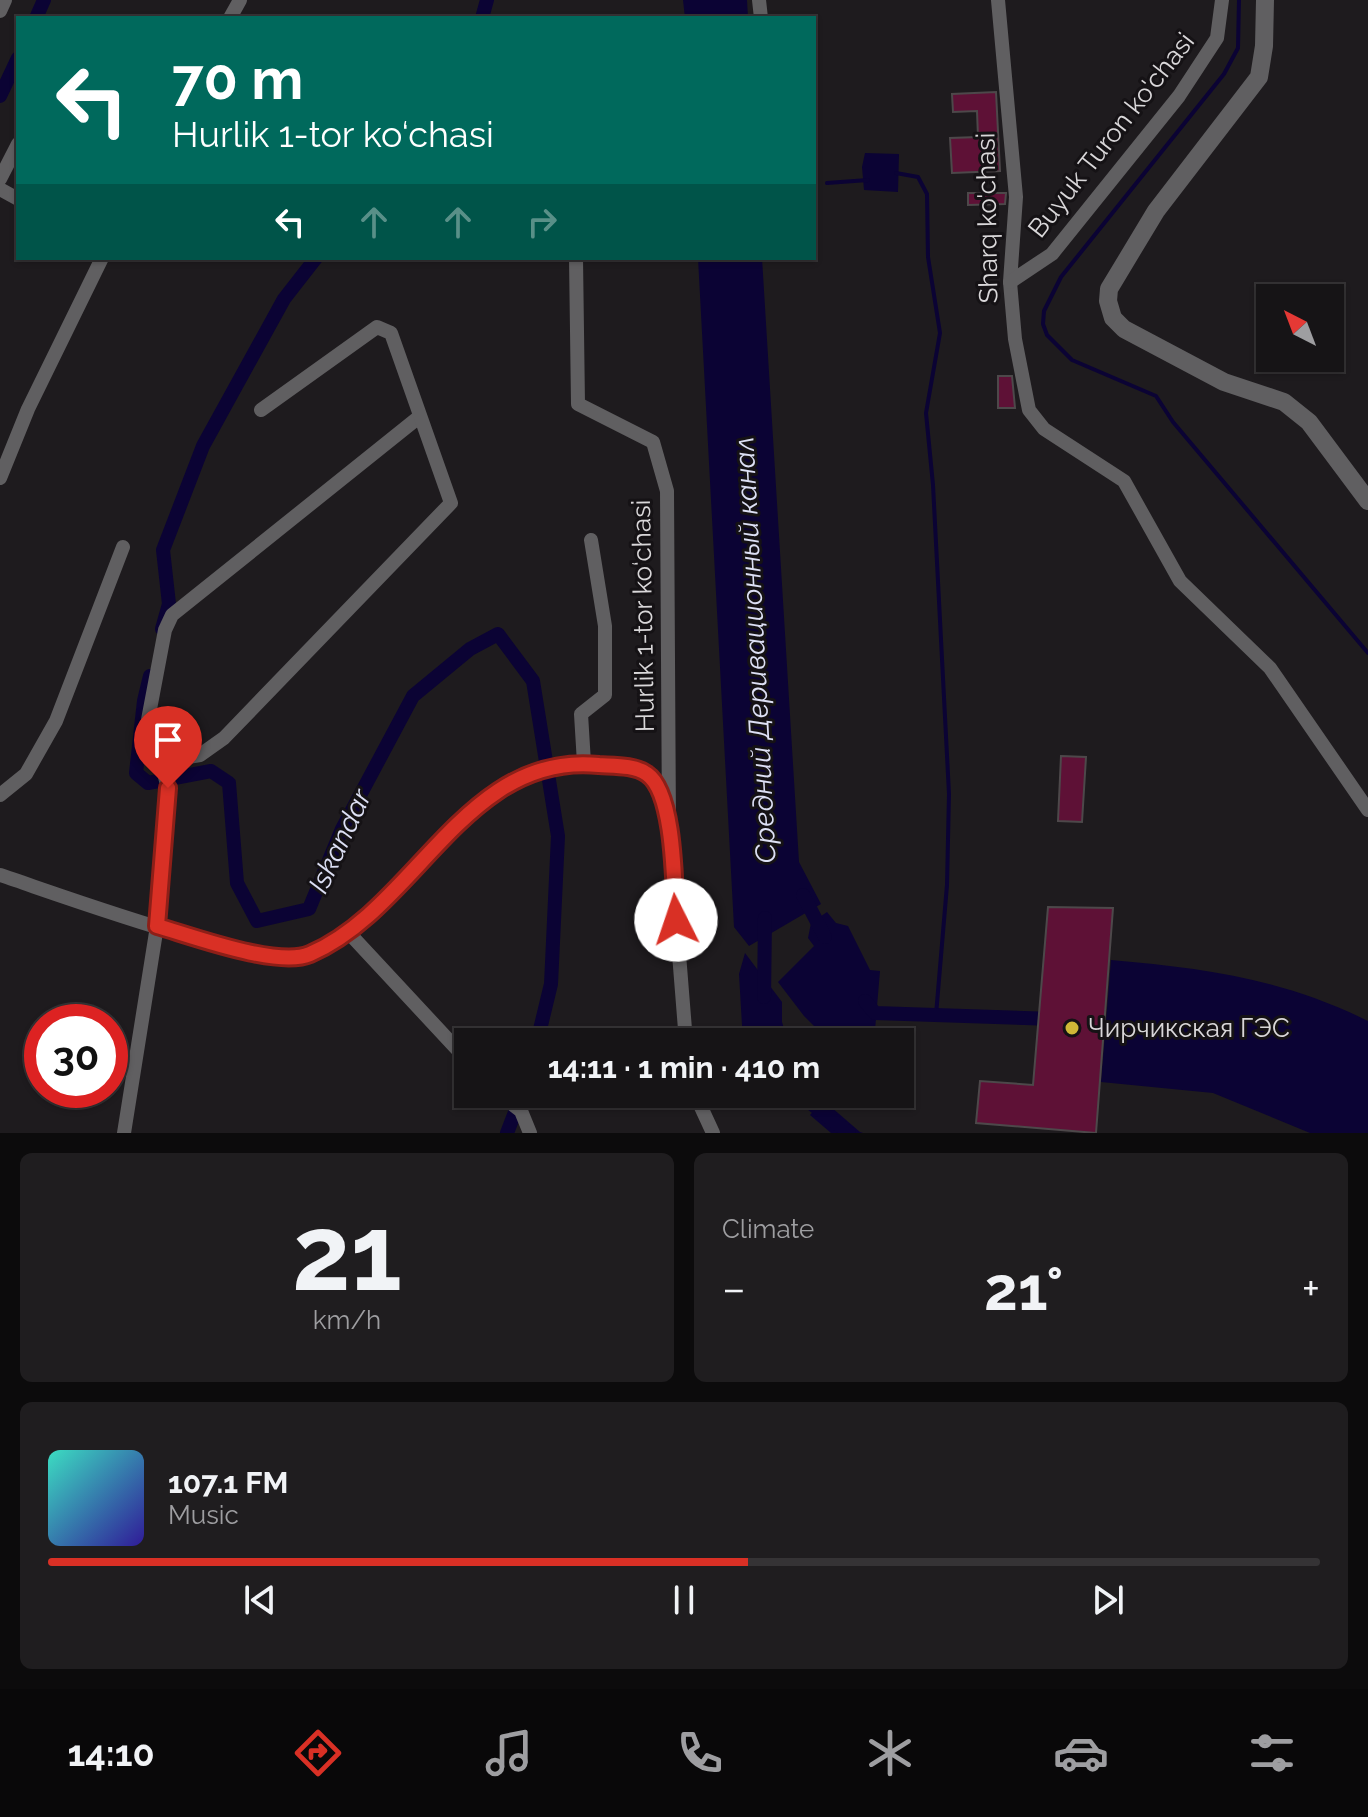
<!DOCTYPE html>
<meta charset="utf-8">
<style>
:root{--surface:#161416;--page:#1f1d1f;--text:#f1f3f6;--muted:#9e9ea1;--line:#353335;--accent:#d93025}
body{margin:0;font-family:Raleway,sans-serif;background:var(--page);color:var(--text);height:100vh;display:flex;flex-direction:column;font-size:30px;white-space:nowrap}
*{box-sizing:border-box;margin:0}
p{font-size:26px;color:var(--muted)}
.icon{flex:none;width:44px;height:44px;fill:none;stroke:currentColor;stroke-width:2;stroke-linecap:round;stroke-linejoin:round}
.map{position:relative;height:1133px;overflow:hidden}
.panel{display:flex;flex-direction:column;gap:20px;padding:20px;background:#0c0b0c;flex:1}
.panel>*{flex:none}
.top-card{position:absolute;left:16px;top:16px;width:800px;height:244px;border-radius:0px;box-shadow:0 2px 6px #0004,0 0 0 2px var(--line);background:#00695c;color:#fff;overflow:hidden}
.needle{width:52px;rotate:318deg}
.buttons{position:absolute;left:1256px;top:284px;display:grid;gap:16px}
.buttons a{display:grid;place-items:center;width:88px;height:88px;border-radius:0px;background:var(--surface);box-shadow:0 2px 6px #0004,0 0 0 2px var(--line);font-size:40px}
.speed{position:absolute;left:24px;top:1004px;display:flex;gap:16px;font-size:40px;font-weight:700;text-align:center}
.speed>*{display:grid;place-content:center;width:104px;height:104px;border-radius:50%;background:var(--surface);box-shadow:0 2px 6px #0004,0 0 0 2px var(--line);line-height:1}
.speed .limit{border:12px solid #d22;background:#fff;color:#111}
.pin{position:absolute;display:grid;place-items:center;width:68px;height:68px;color:#fff;margin:-82px -34px;border-radius:50% 50% 50% 0;rotate:-45deg;box-shadow:0 0 8px #0007}
.pin .icon{rotate:45deg}
.me{position:absolute;width:88px;margin:-44px;rotate:356deg;stroke-linejoin:round;filter:drop-shadow(0 0 6px #0008)}
.turn{display:flex;align-items:center;gap:28px;height:168px;padding:0 24px;font-size:36px}
.turn .icon{width:104px;height:104px;stroke-width:2.5}
.turn b{display:block;font-size:56px;line-height:68px}
.lanes{display:flex;align-items:center;height:76px;padding:0 24px;background:#0003;justify-content:center;gap:40px;direction:ltr}
.lanes .off{opacity:.35}
.big{font-size:60px;font-weight:700;line-height:1.1}
.panel .tile{flex:1;display:flex;flex-direction:column;justify-content:center;gap:12px;min-width:0;padding:0 28px;border-radius:12px;background:var(--page)}
.panel .dial{align-items:center;gap:0}
.dial b{font-size:104px;line-height:1}
.song{display:flex;align-items:center;gap:24px}
.cover{width:96px;height:96px;border-radius:12px;background:linear-gradient(135deg,hsl(170 70% 55%),hsl(250 70% 35%))}
.played{height:8px;border-radius:4px;background:linear-gradient(90deg,var(--accent) 55%,var(--line) 55%)}
.keys{display:flex;justify-content:space-around;direction:ltr}
.heat{display:flex;justify-content:space-between;align-items:center;font-size:44px;direction:ltr}
.panel .tiles{flex:1;display:grid;gap:20px;grid-template-columns:1fr 1fr}
.tile:last-child{grid-column:span 2}
.trip{position:absolute;left:454px;top:1028px;width:460px;height:80px;border-radius:0px;background:var(--surface);box-shadow:0 2px 6px #0004,0 0 0 2px var(--line);font-weight:700;line-height:80px;text-align:center}
.tab-bar{display:flex;height:128px;justify-content:space-around;align-items:center;background:#090809;color:var(--muted)}
.tab-bar .icon{width:56px;height:56px}
.tab-bar .current{color:var(--accent)}
.tab-bar b{font-size:36px;color:var(--text)}
.map>svg:first-child{display:block}
</style>
<div class="map">
<svg width="1368" height="1133" viewBox="0 0 1368 1133">
<rect width="100%" height="100%" fill="#1e1b1e"/>
<g fill="#0b0334">
<polygon points="683,0 747,0 748,18 685,18"/>
<polygon points="865,153 899,154 898,192 864,190 862,167"/>
<polygon points="698,258 762,258 799,862 821,904 749,946 734,927"/>
<polygon points="827,912 836,923 848,926 870,970 880,971 874,1042 830,1042 804,1016 778,982 814,946 808,938 811,923"/>
<polygon points="745,953 782,1002 782,1022 788,1042 743,1042 739,974"/>
<path d="M 1111,960 C 1204,968 1283,979 1368,1021 L 1368,1133 L 1310,1133 L 1213,1093 L 1101,1082 Z"/>
<polygon points="823,1100 860,1132 863,1133 831,1133 810,1115"/>
</g>
<g fill="none" stroke-linecap="round" stroke-linejoin="round">
<g stroke="#0b0334" stroke-width="4">
<polyline points="1239,0 1238,48 1224,74 1061,277 1044,311 1043,324 1047,335 1072,360 1156,396 1173,422 1368,653"/>
<polyline points="896,173 918,177 927,194 928,257 940,333 926,413 933,485 949,794 947,885 936,1015"/>
<polyline points="827,183 868,180"/>
</g>
<g stroke="#0b0334" stroke-width="14">
<polyline points="36,18 44,0"/>
<polyline points="482,18 487,0"/>
<polyline points="0,96 18,58"/>
<polyline points="162,629 169,604 163,550 203,446 284,299 316,258"/>
<polyline points="150,676 144,701 136,773 148,783 211,771 229,783 237,883 257,921 309,909 342,829 413,696 470,649 498,634 533,681 558,836 551,984 537,1042"/>
<polyline points="803,895 825,937"/>
<polyline points="764,997 765,918"/>
<polyline points="865,1001 875,1013 1055,1019"/>
<polyline points="799,1094 849,1133"/>
<polyline points="507,1133 522,1094"/>
</g>
</g>
<g fill="#5e1136" stroke="#4d484a" stroke-width="2">
<polygon points="996,92 1000,171 952,173 950,138 978,137 977,111 953,112 952,94"/>
<polygon points="968,193 1006,193 1005,204 968,205"/>
<polygon points="998,376 1012,376 1015,408 998,408"/>
<polygon points="1061,756 1086,757 1082,822 1058,821"/>
<polygon points="1048,907 1113,908 1096,1133 976,1123 980,1081 1033,1085"/>
</g>
<g fill="none" stroke-linecap="round" stroke-linejoin="round">
<g stroke="#605f61" stroke-width="14">
<polyline points="759,0 761,18"/>
<polyline points="998,0 1016,197 1010,282 1015,339 1029,410 1044,429 1124,481 1180,581 1270,668 1368,810"/>
<polyline points="0,11 5,0"/>
<polyline points="230,18 240,0"/>
<polyline points="0,179 18,144"/>
<polyline points="0,189 18,199"/>
<polyline points="576,258 578,404 653,442 667,491 669,828 686,1042"/>
<polyline points="1010,282 1052,254 1179,96 1217,38 1222,0"/>
<polyline points="0,478 28,409 102,258"/>
<polyline points="166,761 150,740 147,725 165,630 172,615 419,417"/>
<polyline points="584,763 581,714 605,695 605,626 591,540"/>
<polyline points="0,795 26,774 56,721 123,547"/>
<path d="M 0,875 C 55,893 263,970 308,955 C 337,946 359,923 380,902 C 450,833 501,755 608,765 C 642,768 655,774 664,808"/>
<polyline points="349,933 468,1061"/>
<polyline points="499,1094 521,1111 530,1133"/>
<polyline points="695,1094 713,1133"/>
<polyline points="124,1133 157,926 168,788 163,770 166,761 200,755 224,738 451,503 391,333 377,327 261,410"/>
</g>
<polyline stroke="#605f61" stroke-width="18" points="1265,0 1264,46 1259,77 1156,211 1109,289 1108,301 1113,318 1124,329 1224,382 1284,402 1309,422 1368,501"/>
</g>
<g fill="none" stroke-linecap="round" stroke-linejoin="round">
<g stroke="#8d1f18" stroke-width="20">
<path id="route" d="M 168,788 L 157,926 C 192,936 278,968 310,954 C 417,908 466,751 599,765 C 613,766 635,765 647,774 C 675,793 674,887 676,920"/>
</g>
<use href="#route" stroke="#d93025" stroke-width="14"/>
</g>
<circle fill="#cfb837" stroke="#151215" stroke-width="3" cx="1072" cy="1028" r="8"/>
<g text-anchor="middle" dominant-baseline="central" stroke-width="6" stroke-linejoin="round" paint-order="stroke">
<g font-size="26" fill="#d9d7d9" stroke="#151215">
<text transform="translate(1111 135) rotate(-52)">Buyuk Turon ko'chasi</text>
<text transform="translate(987 218) rotate(-91)">Sharq ko'chasi</text>
<text transform="translate(643 616) rotate(-91)">Hurlik 1-tor ko‘chasi</text>
</g>
<g font-size="26" fill="#d9d7d9" stroke="#151215" text-anchor="start">
<text x="1088" y="1028">Чирчикская ГЭС</text>
</g>
<g font-size="28" font-style="italic" fill="#dde0f5" stroke="#151215">
<text transform="translate(755 650) rotate(-93)">Средний Деривационный канал</text>
<text transform="translate(340 841) rotate(-65)">Iskandar</text>
</g>
</g>
</svg>
<div class="buttons">
<a><svg class="needle" viewBox="-14 -14 28 28"><path d="M0-13l5 13h-10z" fill="#e53935"/><path d="M0 13l5-13h-10z" fill="#9e9ea1"/></svg></a>
</div>
<div class="speed"><div class="limit">30</div></div>
<div class="pin" style="left:168px;top:788px;background:#d93025"><svg class="icon" aria-label="arrive" viewBox="0 0 24 24"><path d="M6 21V4h12l-3 4 3 4H6"/></svg></div>
<svg class="me" style="left:676px;top:920px" viewBox="-20 -20 40 40"><circle r="19" fill="#fff"/><path d="M0-13L10 11 0 6-10 11z" fill="#d93025"/></svg>
<div class="trip">14:11 · 1 min · 410 m</div>
<div class="top-card">
<div class="turn"><svg class="icon" aria-label="left" viewBox="0 0 24 24"><path d="M17 20v-9H6M10 6l-5 5 5 5"/></svg><div><b>70 m</b>Hurlik 1-tor ko‘chasi</div></div>
<div class="lanes"><svg class="icon" aria-label="left" viewBox="0 0 24 24"><path d="M17 20v-9H6M10 6l-5 5 5 5"/></svg><svg class="icon off" aria-label="ahead" viewBox="0 0 24 24"><path d="M12 20V5M6 11l6-6 6 6"/></svg><svg class="icon off" aria-label="ahead" viewBox="0 0 24 24"><path d="M12 20V5M6 11l6-6 6 6"/></svg><svg class="icon off" aria-label="right" viewBox="0 0 24 24"><path d="M7 20v-9h11M14 6l5 5-5 5"/></svg></div>
</div>
</div>
<section class="panel">
<div class="tiles">
<div class="tile dial"><b>21</b><p>km/h</p></div>
<div class="tile"><p>Climate</p>
<div class="heat"><a>−</a><b class="big">21°</b><a>+</a></div>
</div>
<div class="tile">
<div class="song"><i class="cover"></i><div><b>107.1 FM</b><p>Music</p></div></div>
<div class="played"></div>
<div class="keys"><svg class="icon" aria-label="previous" viewBox="0 0 24 24"><path d="M18 5L8 12l10 7zM5 5v14"/></svg><svg class="icon" aria-label="pause" viewBox="0 0 24 24"><path d="M8 5v14M16 5v14"/></svg><svg class="icon" aria-label="next" viewBox="0 0 24 24"><path d="M6 5l10 7-10 7zM19 5v14"/></svg></div>
</div>
</div>
</section>
<nav class="tab-bar">
<b>14:10</b>
<svg class="icon current" aria-label="directions" viewBox="0 0 24 24"><path d="M12 3l9 9-9 9-9-9zM9 14v-3h6M13 9l2 2-2 2"/></svg>
<svg class="icon" aria-label="music" viewBox="0 0 24 24"><path d="M9 18V5l10-2v13"/><circle cx="6" cy="18" r="3"/><circle cx="16" cy="16" r="3"/></svg>
<svg class="icon" aria-label="phone" viewBox="0 0 24 24"><path d="M5 4h4l2 5-3 2q2 4 5 5l2-3 5 2v4C11 20 4 13 5 4z"/></svg>
<svg class="icon" aria-label="climate" viewBox="0 0 24 24"><path d="M12 3v18M4 7l16 10M4 17L20 7"/></svg>
<svg class="icon" aria-label="car" viewBox="0 0 24 24"><path d="M5 17H2v-5l4-1 3-4h7l3 4 3 1v5h-3M9 17h6M6 11h13"/><circle cx="7" cy="17" r="2"/><circle cx="17" cy="17" r="2"/></svg>
<svg class="icon" aria-label="filters" viewBox="0 0 24 24"><path d="M4 7h16M4 17h16"/><circle cx="9" cy="7" r="2"/><circle cx="15" cy="17" r="2"/></svg>
</nav>
